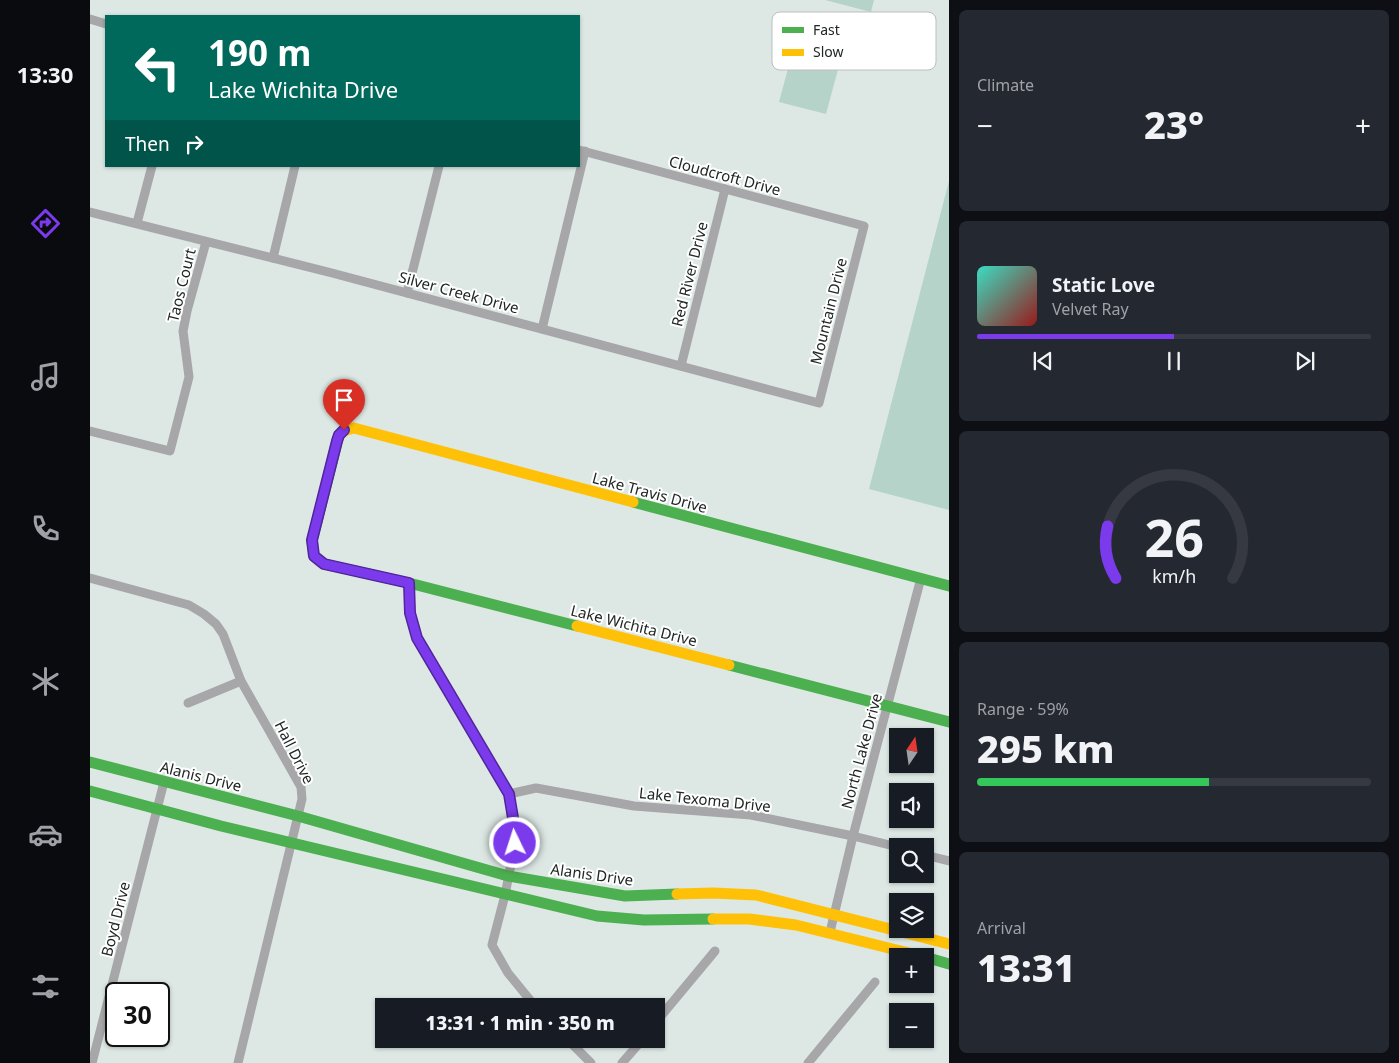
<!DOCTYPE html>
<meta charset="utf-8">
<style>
:root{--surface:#171b24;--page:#242831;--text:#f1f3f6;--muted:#9ea1a6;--line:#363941;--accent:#7c3aed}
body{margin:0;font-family:"Noto Sans",sans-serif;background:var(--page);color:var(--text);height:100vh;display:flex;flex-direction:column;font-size:19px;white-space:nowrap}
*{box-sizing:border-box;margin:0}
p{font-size:16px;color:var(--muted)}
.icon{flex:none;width:28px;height:28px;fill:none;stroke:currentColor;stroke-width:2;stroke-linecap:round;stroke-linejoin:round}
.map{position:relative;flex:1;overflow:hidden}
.sheet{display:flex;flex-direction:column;gap:10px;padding:10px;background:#0d0f14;width:450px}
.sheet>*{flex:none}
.guide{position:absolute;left:15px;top:15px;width:475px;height:152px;border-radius:0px;box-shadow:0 1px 4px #0004;background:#00695c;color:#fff;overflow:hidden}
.needle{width:32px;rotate:13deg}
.buttons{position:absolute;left:799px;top:728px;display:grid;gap:10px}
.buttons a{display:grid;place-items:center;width:45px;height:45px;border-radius:0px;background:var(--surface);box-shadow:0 1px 4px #0004;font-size:25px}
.speed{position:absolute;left:15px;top:982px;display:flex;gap:10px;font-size:25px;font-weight:700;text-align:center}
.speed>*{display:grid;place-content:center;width:65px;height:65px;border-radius:50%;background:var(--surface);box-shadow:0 1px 4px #0004;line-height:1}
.speed .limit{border:2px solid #111;border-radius:8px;background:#fff;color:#111}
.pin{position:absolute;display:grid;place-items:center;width:42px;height:42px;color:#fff;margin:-51px -21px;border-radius:50% 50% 50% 0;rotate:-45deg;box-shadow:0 0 5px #0007}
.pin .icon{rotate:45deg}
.me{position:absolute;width:55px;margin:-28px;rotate:356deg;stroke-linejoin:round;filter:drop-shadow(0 0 4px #0008)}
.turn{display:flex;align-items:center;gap:18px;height:105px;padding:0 20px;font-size:22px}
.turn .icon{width:65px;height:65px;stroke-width:2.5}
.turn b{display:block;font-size:35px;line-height:42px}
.then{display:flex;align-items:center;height:48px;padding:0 20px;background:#0003;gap:10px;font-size:19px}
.big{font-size:38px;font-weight:800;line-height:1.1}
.sheet .tile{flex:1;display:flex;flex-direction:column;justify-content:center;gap:8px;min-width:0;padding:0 18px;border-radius:8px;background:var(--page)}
.sheet .dial{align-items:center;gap:0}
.dial svg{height:130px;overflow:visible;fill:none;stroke:var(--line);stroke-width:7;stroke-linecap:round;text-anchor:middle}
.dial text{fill:var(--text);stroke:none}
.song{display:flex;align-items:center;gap:15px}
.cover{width:60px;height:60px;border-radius:8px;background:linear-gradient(135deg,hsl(170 70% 55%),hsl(0 70% 35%))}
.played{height:5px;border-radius:2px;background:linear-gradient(90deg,var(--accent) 50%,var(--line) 50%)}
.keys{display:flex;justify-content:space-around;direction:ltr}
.heat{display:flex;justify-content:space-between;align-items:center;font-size:28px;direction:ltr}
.charge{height:8px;border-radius:4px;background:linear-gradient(90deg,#34c759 59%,var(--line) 0)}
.trip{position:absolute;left:285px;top:998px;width:290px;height:50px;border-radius:0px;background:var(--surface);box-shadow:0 1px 4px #0004;font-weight:800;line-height:50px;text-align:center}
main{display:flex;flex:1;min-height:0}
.tabs{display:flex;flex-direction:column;width:90px;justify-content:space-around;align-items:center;background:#090b0e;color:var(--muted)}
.tabs .icon{width:35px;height:35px}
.tabs .active{color:var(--accent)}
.tabs b{font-size:22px;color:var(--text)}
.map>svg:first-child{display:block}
</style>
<main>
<nav class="tabs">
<b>13:30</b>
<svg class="icon active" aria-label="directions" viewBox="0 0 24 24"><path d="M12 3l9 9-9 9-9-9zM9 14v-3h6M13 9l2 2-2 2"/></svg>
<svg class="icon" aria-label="music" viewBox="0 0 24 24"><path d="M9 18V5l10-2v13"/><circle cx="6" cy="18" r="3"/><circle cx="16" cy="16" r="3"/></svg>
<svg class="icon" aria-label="phone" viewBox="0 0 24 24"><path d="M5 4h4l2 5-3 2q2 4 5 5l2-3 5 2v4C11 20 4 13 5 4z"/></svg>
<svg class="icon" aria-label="climate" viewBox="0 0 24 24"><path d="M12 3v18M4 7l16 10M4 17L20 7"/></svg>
<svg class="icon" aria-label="car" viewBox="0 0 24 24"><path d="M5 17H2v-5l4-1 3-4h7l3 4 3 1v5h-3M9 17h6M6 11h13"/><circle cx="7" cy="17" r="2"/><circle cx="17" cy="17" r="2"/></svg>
<svg class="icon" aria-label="filters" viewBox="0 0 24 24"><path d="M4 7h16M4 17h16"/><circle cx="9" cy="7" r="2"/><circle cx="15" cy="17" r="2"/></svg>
</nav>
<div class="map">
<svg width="859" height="1063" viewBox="0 0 859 1063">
<rect width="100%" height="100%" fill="#dde8e4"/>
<g fill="#b5d3c9">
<polygon points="735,0 784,0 781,12"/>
<polygon points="703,50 750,62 736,114 689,102"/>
<polygon points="859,181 859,510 779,489"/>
</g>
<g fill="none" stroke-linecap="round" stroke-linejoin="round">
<g stroke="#a7a6a8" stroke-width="9">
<polyline points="0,19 16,24"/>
<polyline points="0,212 242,273 729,403 774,226 489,150"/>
<polyline points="47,223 62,166"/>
<polyline points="183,258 205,166"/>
<polyline points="317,293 349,166"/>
<polyline points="452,329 495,151"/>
<polyline points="591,366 635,189"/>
<polyline points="0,431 80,451 99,377 93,331 97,311 116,242"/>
<polyline points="0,578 99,605 114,614 126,624 133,634 151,681 211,787 212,799 148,1063"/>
<polyline points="319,583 320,613 327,638 419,794 425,830 425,843 415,895 402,945 418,973 445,1006"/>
<polyline points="98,703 151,681"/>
<polyline points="419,794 446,788 544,806 661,815 763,836 808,847"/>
<polyline points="835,855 859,861"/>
<polyline points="740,932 763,836 831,578"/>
<polyline points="566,1022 625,951"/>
<polyline points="477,1039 501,1063"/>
<polyline points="2,1063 74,782"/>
<polyline points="532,1063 553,1039"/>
<polyline points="718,1063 785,982"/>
</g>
<g stroke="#4caf50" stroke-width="11">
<polyline points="253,431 249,435 222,541 224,556 234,564 319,583 487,626"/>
<polyline points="543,502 859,586"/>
<polyline points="639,665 859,722"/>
<polyline points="0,762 208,816 418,876 535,896 587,894"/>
<polyline points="0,791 131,826 507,916 554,920 623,919"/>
<polyline points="835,957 859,964"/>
</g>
<g stroke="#ffc107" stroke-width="11">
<polyline points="253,431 264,428 543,502"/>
<polyline points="487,626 639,665"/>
<polyline points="587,894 623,893 666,895 859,944"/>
<polyline points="623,919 659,919 706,925 831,956"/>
</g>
</g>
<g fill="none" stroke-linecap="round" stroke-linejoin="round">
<g stroke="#51269a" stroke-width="12">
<polyline id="route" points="254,430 249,435 247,441 222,540 224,556 234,564 319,583 320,613 327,638 419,794 425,830 425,843"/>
</g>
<use href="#route" stroke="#7c3aed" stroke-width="9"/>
</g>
<g text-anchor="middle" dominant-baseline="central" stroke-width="4" stroke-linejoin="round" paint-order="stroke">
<g font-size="15" fill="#202724" stroke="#fff">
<text transform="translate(635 175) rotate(15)">Cloudcroft Drive</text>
<text transform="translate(599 274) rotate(-76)">Red River Drive</text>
<text transform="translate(91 285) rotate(-76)">Taos Court</text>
<text transform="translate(369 292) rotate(15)">Silver Creek Drive</text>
<text transform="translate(738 311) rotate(-76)">Mountain Drive</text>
<text transform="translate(560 492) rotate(15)">Lake Travis Drive</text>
<text transform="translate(544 625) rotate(14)">Lake Wichita Drive</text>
<text transform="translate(771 751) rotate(-75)">North Lake Drive</text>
<text transform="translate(205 752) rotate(63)">Hall Drive</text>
<text transform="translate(111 776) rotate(14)">Alanis Drive</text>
<text transform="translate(615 799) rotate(6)">Lake Texoma Drive</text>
<text transform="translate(502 874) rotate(8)">Alanis Drive</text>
<text transform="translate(25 919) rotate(-76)">Boyd Drive</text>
</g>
</g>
<rect x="682" y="12" width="164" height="58" rx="8" fill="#fff" stroke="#bcbebd" stroke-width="1"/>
<rect x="692" y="27" width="22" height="6" fill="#4caf50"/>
<rect x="692" y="49" width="22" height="7" fill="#ffc107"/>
<g font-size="14" fill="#202724">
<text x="723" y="35">Fast</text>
<text x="723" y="57">Slow</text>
</g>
</svg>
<div class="buttons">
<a><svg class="needle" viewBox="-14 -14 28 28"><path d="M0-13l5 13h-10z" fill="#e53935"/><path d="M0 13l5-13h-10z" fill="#9ea1a6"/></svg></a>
<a><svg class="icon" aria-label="sound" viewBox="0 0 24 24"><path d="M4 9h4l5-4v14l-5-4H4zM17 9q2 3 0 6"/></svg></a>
<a><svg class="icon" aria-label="search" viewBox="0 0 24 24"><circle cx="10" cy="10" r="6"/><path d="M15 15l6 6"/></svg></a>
<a><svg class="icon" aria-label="layers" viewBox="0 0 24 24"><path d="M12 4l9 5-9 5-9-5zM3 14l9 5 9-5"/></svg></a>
<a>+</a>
<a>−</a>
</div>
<div class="speed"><div class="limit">30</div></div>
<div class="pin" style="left:254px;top:430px;background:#d93025"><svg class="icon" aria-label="arrive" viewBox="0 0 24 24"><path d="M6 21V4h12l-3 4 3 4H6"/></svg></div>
<svg class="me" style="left:425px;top:843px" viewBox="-20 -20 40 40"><circle r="17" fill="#7c3aed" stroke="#fff" stroke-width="3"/><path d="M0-11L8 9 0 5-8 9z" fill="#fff"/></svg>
<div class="trip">13:31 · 1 min · 350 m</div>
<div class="guide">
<div class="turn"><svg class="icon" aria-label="left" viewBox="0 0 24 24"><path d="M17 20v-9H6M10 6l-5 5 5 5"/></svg><div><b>190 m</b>Lake Wichita Drive</div></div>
<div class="then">Then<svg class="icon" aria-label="right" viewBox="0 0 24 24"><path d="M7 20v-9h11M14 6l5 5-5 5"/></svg></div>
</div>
</div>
<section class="sheet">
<div class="tile"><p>Climate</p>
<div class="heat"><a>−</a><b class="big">23°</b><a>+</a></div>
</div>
<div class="tile">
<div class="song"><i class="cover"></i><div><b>Static Love</b><p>Velvet Ray</p></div></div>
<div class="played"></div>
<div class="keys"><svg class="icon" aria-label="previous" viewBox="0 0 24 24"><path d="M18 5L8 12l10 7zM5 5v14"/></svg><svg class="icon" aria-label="pause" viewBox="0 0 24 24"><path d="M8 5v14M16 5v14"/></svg><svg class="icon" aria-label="next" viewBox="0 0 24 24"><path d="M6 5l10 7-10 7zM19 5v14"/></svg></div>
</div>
<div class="tile dial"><svg viewBox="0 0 100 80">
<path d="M14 69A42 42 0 1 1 86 69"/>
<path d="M14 69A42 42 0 0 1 9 37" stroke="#7c3aed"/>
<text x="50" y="56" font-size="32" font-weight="700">26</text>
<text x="50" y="72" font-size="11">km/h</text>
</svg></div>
<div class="tile"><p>Range · 59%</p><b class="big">295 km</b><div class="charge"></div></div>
<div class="tile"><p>Arrival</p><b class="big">13:31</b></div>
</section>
</main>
